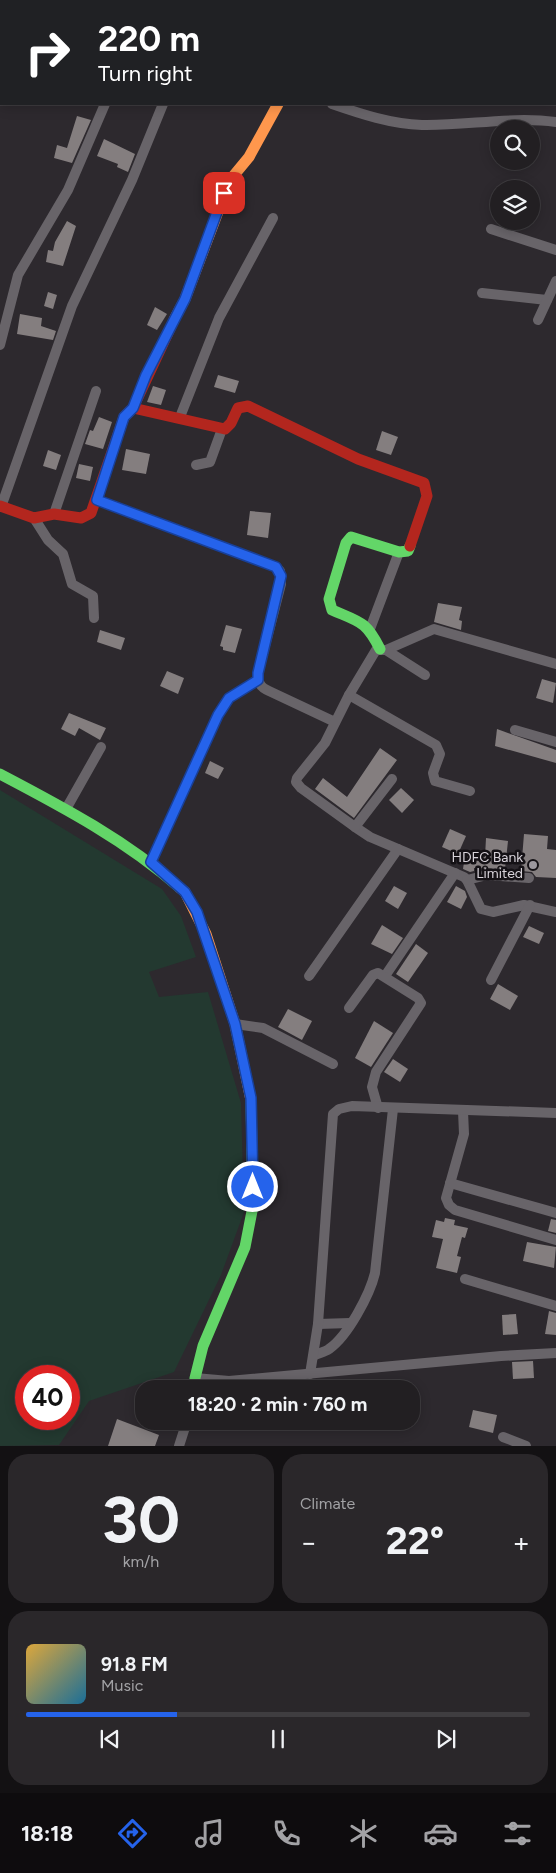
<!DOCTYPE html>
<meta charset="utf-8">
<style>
:root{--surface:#221f22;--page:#2a272a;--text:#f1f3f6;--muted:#a2a2a5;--line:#3f3d40;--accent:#2563eb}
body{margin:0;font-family:Figtree,sans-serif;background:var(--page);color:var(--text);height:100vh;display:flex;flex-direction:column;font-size:19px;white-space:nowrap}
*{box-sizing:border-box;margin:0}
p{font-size:16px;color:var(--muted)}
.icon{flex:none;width:28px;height:28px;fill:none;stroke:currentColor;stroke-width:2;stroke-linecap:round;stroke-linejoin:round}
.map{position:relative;height:1446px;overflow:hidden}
.side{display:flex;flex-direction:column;gap:8px;padding:8px;background:#131113;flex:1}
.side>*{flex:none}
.banner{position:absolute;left:0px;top:0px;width:556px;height:105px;box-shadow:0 2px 12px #0003,0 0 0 1px var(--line);background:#202124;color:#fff;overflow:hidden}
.buttons{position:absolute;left:490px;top:120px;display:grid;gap:10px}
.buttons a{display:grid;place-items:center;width:50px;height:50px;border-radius:50%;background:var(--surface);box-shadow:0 2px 12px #0003,0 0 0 1px var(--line);font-size:25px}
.speed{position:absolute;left:15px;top:1365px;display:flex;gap:10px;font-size:25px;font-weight:700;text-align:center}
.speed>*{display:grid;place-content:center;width:65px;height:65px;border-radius:50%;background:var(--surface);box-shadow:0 2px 12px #0003,0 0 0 1px var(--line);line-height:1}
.speed .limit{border:8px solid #d22;background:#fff;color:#111}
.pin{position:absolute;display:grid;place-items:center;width:42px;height:42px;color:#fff;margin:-21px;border-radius:10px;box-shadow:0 2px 8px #0006}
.me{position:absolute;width:55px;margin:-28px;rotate:0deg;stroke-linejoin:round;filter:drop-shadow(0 0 4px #0008)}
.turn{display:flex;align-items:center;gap:18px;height:105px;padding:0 15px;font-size:22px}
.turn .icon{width:65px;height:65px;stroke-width:2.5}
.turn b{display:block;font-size:35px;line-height:42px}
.big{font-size:38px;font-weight:700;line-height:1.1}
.side .tile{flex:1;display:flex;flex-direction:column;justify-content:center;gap:8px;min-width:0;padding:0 18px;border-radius:20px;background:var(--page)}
.side .dial{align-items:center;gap:0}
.dial b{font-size:65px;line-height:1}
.song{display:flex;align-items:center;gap:15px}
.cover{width:60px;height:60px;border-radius:8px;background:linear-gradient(135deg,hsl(40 70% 55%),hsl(200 70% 35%))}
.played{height:5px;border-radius:2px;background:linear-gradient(90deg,var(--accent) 30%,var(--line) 30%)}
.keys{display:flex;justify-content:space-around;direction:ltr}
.heat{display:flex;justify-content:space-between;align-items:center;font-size:28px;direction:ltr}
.side .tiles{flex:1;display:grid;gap:8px;grid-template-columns:1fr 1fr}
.tile:last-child{grid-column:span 2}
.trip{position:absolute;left:135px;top:1380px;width:285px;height:50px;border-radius:20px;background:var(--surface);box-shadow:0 2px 12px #0003,0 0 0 1px var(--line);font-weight:700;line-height:50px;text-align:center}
.tabs{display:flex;height:80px;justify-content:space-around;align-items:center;background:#0e0c0e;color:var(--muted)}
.tabs .icon{width:35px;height:35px}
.tabs .current{color:var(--accent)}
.tabs b{font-size:22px;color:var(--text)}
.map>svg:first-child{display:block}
</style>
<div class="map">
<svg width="556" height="1446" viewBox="0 0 556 1446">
<rect width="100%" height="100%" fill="#2d292e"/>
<path fill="#233930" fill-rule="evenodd" d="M 0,790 L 162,889 L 181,916 L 196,957 L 149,972 L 159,997 L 208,992 L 241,1103 L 244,1212 L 221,1275 L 174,1372 L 89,1401 L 59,1445 L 0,1446 ZM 26,1376 L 69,1376 L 69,1419 L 26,1419 Z"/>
<g fill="#847e7f">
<polygon points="77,116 91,120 72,163 54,158 57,145 67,148"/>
<polygon points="104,139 135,154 128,172 117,167 118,164 97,156"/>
<polygon points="67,221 76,226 63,266 46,262 48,250 53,251 55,242"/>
<polygon points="48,292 57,295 53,309 44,306"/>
<polygon points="155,307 167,314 157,330 147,325"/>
<polygon points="20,314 42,318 41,326 56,331 53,340 17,334"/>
<polygon points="218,375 239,381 235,393 214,387"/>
<polygon points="153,386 166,390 161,405 147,402"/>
<polygon points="99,417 112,422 103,449 85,444 90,430 93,431"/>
<polygon points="382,431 398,437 391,455 376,450"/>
<polygon points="126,449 150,454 146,474 122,470"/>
<polygon points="48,450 61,455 56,470 43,466"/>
<polygon points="79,464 93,467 90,481 76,478"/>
<polygon points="250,511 271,513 268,538 247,535"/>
<polygon points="438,603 462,607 459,620 462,621 461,630 434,622"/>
<polygon points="226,625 242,629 235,653 223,650 223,647 220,646"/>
<polygon points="100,630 125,638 121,650 97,642"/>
<polygon points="167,671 184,678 178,694 160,686"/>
<polygon points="542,679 556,683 553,703 536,698"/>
<polygon points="69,713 106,728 100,740 79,728 75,736 61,729"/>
<polygon points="497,729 556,750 556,763 495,746"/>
<polygon points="380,748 397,760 354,818 315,789 323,778 347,797"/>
<polygon points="210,761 224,768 218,779 205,773"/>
<polygon points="401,788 414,800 402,813 389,800"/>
<polygon points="450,829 466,836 458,854 442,847"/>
<polygon points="524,834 548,836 547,849 556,850 556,878 536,877 532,872 521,871"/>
<polygon points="486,838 508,841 505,869 474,868 474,871 470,872 463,869 465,855 485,857"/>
<polygon points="394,886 407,893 398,909 385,901"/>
<polygon points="456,886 465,891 467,897 461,909 447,902"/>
<polygon points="382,925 403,938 392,954 371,944"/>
<polygon points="529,926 544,933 539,944 523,937"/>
<polygon points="416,944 428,953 408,982 396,974"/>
<polygon points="498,984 518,996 510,1010 490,999"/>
<polygon points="288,1009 312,1021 302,1040 278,1027"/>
<polygon points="374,1021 393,1033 371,1067 355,1058"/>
<polygon points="393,1059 408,1069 400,1082 384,1072"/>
<polygon points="445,1218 455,1220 454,1225 468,1228 465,1238 462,1237 457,1256 461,1257 457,1273 436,1268 443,1239 432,1237 436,1220 444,1222"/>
<polygon points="551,1219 556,1220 556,1233 548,1231"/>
<polygon points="527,1242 556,1247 554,1268 523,1261"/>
<polygon points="549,1311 556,1313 556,1335 545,1334"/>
<polygon points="516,1314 518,1334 503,1335 502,1315"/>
<polygon points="533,1361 534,1378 513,1379 512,1362"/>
<polygon points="473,1410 497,1415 493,1433 469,1427"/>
<polygon points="117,1419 159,1435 155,1446 108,1446"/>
</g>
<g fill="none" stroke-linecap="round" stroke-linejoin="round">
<g stroke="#686469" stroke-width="10">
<polyline points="50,0 60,1"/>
<polyline points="132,0 132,1"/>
<polyline points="198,1 199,0"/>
<path d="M 332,104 C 361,114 391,124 422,125 C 466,126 511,116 556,122"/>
<polyline points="491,229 556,250"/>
<polyline points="482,293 547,300"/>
<polyline points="538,320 556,281"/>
<polyline points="0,345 18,275 68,190 105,104"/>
<polyline points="180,417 219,318 273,218"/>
<polyline points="196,465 210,462 222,429"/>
<path d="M 97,500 L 276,567 L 280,571 L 281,584 L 258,673 C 258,683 260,687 269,691 L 335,722"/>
<polyline points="1,507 72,306 132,180 163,104"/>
<polyline points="54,514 96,391"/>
<polyline points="34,518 48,540 63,554 72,584 93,596 94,618"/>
<polyline points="370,629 399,552"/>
<polyline points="386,650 434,629 556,664"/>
<polyline points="349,695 436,745 440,754 433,773 435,781 470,791"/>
<polyline points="515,730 556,742"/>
<polyline points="392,779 355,827 370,837 464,877 467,880 481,909 493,912 524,905 556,912"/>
<polyline points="66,809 101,747"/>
<polyline points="355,827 301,788 296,782 297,778 325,743 349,695 376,650 386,650 425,675"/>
<polyline points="151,862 218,715 229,698 258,680"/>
<polyline points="467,880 487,875 529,878"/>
<polyline points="309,976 398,849"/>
<polyline points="385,976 455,873"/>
<polyline points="491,980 530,905"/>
<polyline points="349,1008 373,975 378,973 418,998 421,1003 376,1072 372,1087 378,1108"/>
<polyline points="235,1024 263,1028 333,1064"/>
<polyline points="463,1111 464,1134 446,1198 449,1205 455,1210 556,1240"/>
<polyline points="450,1183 556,1213"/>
<polyline points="465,1279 556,1306"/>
<polyline points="318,1324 350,1323"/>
<path d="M 315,1355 C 319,1353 325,1352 329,1349 C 348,1336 370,1294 375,1273 L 393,1109"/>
<polyline points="310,1374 318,1324 333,1114 339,1109 352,1106 556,1113"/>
<polyline points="192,1389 195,1378 229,1381 501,1356 556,1353"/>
<polyline points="503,1437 526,1446"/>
<polyline points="179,1446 187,1421"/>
</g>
<g stroke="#63d668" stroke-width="11">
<path d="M 380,649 C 366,621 360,622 332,610 L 329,599 L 346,543 L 351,537 L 399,552 L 408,551 L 410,546"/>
<path d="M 0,774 C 63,807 127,841 180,888"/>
<polyline points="195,1378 203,1346 245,1247 253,1206 251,1100"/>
</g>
<g stroke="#ff974d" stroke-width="11">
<polyline points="175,318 185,299 230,180 249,157 278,104"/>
<polyline points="180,888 185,892 206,934 235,1024 251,1100"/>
</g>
<g stroke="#b3261e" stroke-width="11">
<polyline points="133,408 225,429 231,423 238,408 248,406 358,459 424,483 427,496 410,546"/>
<polyline points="0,506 34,518 54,514 81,518 91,513 124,417 133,408 175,318"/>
</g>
</g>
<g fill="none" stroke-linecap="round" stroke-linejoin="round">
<g stroke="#184099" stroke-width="12">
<polyline id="route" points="224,193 185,299 146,375 133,408 124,417 97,500 276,567 281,576 258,673 258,680 229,698 218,715 151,862 185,892 197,912 235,1024 251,1098 253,1187"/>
</g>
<use href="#route" stroke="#2563eb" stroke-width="9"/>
</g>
<circle fill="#9c989e" stroke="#141115" stroke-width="2" cx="533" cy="865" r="5"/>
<g text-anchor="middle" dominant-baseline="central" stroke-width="5" stroke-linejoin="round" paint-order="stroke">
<g font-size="14" fill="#d8d3da" stroke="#141115" text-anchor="end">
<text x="523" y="857">HDFC Bank<tspan x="523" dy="16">Limited</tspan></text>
</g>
</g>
</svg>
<div class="buttons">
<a><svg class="icon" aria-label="search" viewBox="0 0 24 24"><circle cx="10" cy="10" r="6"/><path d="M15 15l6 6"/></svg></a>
<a><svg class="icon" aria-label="layers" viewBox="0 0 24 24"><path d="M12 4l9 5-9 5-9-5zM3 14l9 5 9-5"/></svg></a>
</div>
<div class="speed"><div class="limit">40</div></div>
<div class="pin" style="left:224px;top:193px;background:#d93025"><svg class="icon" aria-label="arrive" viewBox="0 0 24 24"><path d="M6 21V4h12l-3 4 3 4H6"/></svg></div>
<svg class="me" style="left:253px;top:1187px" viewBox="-20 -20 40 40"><circle r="17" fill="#2563eb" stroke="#fff" stroke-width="3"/><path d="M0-11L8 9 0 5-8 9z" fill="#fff"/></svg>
<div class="trip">18:20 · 2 min · 760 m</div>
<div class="banner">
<div class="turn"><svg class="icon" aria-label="right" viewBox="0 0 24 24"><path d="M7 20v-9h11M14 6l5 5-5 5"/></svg><div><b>220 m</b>Turn right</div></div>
</div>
</div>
<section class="side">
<div class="tiles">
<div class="tile dial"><b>30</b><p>km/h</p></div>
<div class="tile"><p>Climate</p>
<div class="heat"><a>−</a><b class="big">22°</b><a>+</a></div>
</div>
<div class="tile">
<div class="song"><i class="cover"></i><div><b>91.8 FM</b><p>Music</p></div></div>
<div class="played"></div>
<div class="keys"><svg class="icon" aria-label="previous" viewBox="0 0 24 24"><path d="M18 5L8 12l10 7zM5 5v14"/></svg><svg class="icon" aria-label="pause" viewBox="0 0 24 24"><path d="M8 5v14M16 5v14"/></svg><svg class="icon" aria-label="next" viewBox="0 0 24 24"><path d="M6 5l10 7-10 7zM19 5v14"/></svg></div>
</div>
</div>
</section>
<nav class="tabs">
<b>18:18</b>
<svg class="icon current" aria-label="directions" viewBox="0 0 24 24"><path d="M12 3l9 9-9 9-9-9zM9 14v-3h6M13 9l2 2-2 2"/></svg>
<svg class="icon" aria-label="music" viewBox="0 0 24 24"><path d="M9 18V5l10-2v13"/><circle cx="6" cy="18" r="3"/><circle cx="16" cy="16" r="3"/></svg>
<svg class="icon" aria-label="phone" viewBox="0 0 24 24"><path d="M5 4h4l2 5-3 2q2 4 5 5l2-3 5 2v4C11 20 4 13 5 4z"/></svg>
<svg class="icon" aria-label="climate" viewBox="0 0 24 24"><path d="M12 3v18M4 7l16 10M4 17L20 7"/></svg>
<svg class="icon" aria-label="car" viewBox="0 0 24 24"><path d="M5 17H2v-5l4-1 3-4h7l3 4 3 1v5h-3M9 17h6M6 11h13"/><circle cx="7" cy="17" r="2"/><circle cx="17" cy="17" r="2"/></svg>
<svg class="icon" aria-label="filters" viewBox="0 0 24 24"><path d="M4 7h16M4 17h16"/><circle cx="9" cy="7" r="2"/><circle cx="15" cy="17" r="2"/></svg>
</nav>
